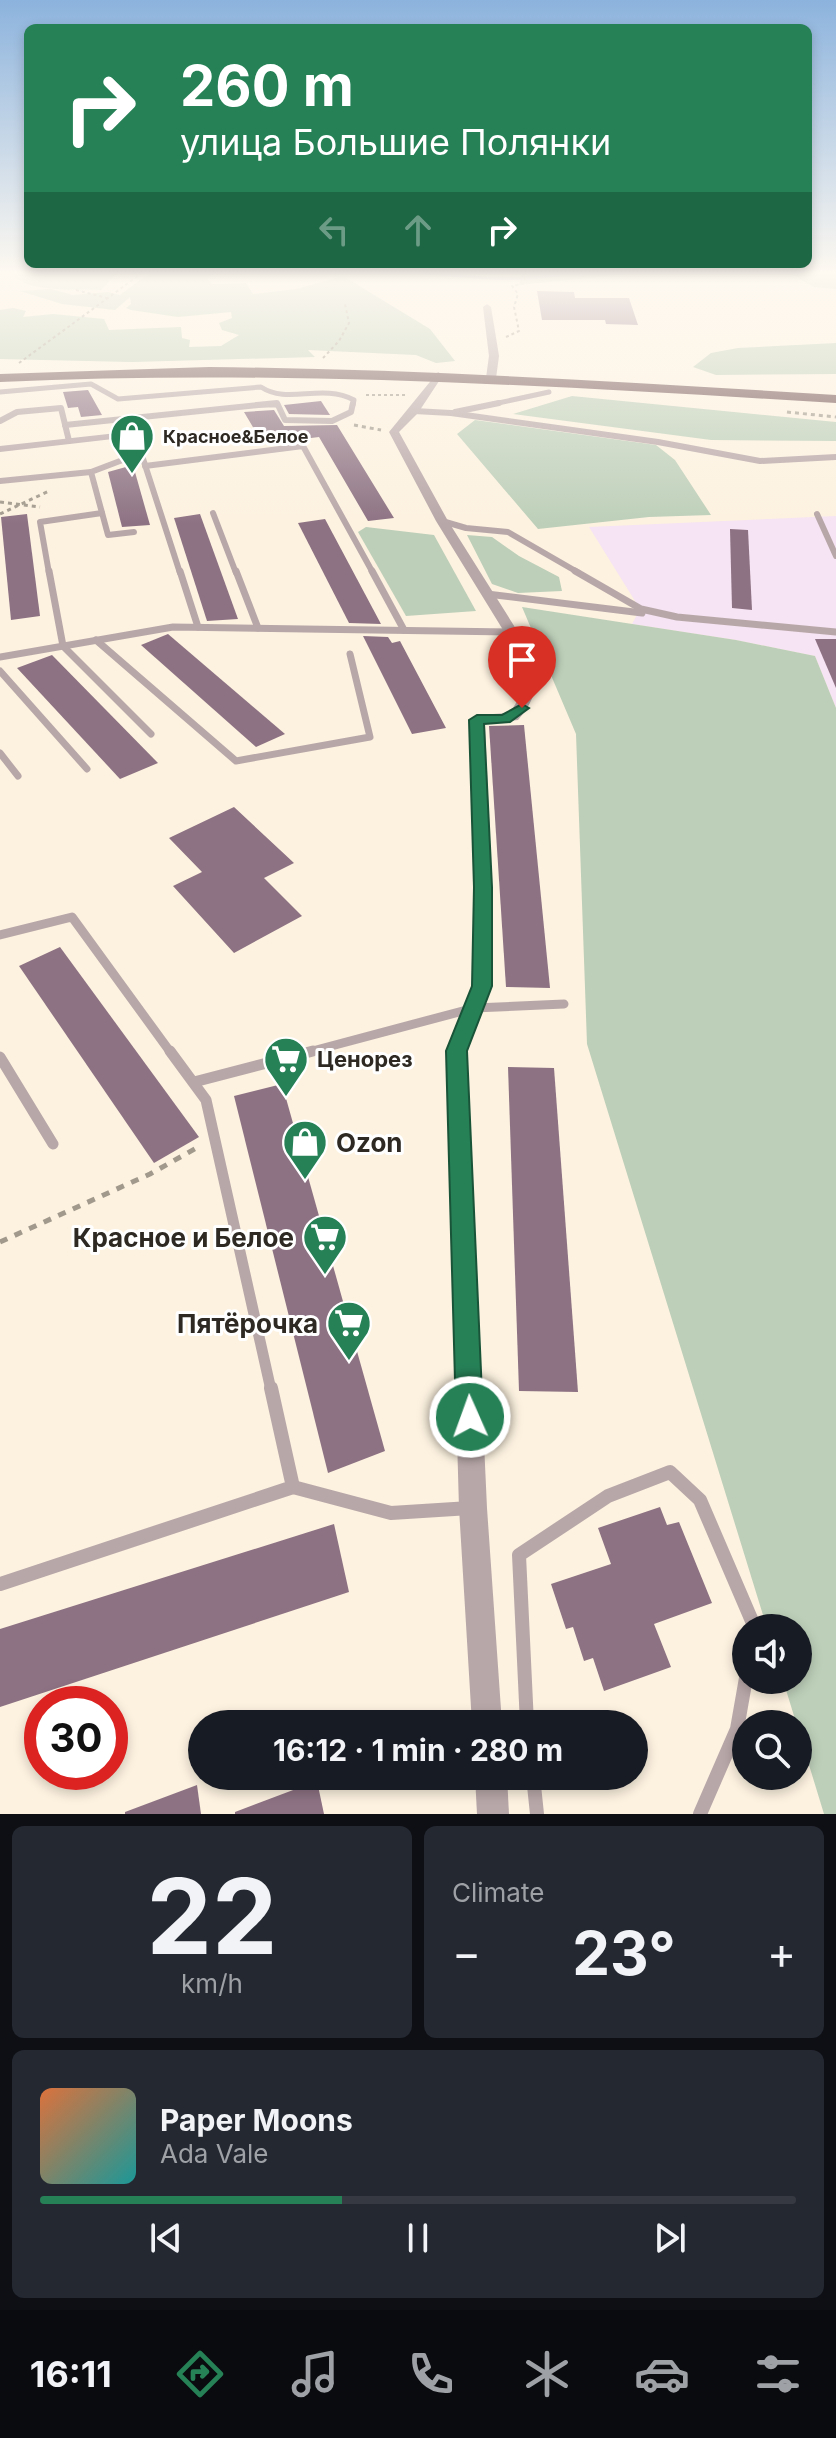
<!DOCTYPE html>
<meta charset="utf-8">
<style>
:root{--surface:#171b24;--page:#242831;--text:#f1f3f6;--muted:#9ea1a6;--line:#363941;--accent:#268157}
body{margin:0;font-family:Inter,sans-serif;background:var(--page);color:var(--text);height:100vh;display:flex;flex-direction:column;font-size:30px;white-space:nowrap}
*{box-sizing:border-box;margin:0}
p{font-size:26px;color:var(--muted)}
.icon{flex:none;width:44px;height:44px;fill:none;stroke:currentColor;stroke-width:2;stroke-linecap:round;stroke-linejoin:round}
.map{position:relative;height:1814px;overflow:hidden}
.drawer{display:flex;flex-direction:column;gap:12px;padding:12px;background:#0d0f14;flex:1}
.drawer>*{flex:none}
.hud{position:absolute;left:24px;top:24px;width:788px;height:244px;border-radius:12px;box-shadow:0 4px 12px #0003;background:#268157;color:#fff;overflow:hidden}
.controls{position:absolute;left:732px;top:1614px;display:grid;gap:16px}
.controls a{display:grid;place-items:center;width:80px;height:80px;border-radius:50%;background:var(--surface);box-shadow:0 4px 12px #0003;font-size:40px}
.speed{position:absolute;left:24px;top:1686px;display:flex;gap:16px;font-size:40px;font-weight:700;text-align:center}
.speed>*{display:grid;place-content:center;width:104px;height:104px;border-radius:50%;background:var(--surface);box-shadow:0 4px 12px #0003;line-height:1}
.speed .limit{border:12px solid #d22;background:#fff;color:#111}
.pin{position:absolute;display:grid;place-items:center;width:68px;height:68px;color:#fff;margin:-82px -34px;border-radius:50% 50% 50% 0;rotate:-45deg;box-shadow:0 0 8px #0007}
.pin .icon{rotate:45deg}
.me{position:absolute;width:88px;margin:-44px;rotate:358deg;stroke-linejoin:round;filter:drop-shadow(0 0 6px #0008)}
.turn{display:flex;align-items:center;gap:28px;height:168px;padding:0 24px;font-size:36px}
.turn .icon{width:104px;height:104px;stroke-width:2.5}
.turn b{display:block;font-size:56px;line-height:68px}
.lanes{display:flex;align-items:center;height:76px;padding:0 24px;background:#0003;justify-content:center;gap:40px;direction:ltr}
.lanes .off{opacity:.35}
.big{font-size:60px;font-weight:700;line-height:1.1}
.drawer .tile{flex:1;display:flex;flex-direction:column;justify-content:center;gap:12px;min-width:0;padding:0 28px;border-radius:12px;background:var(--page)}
.drawer .dial{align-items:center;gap:0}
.dial b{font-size:104px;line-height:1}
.song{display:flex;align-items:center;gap:24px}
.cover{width:96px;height:96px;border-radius:12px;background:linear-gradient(135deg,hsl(20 70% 55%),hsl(180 70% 35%))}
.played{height:8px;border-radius:4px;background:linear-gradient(90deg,var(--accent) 40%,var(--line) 40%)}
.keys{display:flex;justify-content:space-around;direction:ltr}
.heat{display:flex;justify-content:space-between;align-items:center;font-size:44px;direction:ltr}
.drawer .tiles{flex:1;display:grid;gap:12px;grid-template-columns:1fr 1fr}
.tile:last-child{grid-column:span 2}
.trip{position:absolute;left:188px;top:1710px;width:460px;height:80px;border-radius:40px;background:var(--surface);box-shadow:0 4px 12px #0003;font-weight:700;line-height:80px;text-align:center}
.menu{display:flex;height:128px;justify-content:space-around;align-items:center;background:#090b0e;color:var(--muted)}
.menu .icon{width:56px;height:56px}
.menu .current{color:var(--accent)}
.menu b{font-size:36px;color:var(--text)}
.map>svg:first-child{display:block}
</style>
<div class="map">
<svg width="836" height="1814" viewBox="0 0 836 1814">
<rect width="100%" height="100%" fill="#fdf2e0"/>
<polygon fill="#f6e3f3" points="836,516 836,708 815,656 736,640 632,624 640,609 589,527"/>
<g fill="#bdcfb9">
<path d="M 54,270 L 120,270 L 101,290 C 79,289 25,293 13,274 Z"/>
<polygon points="158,270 218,270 208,279 212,284 246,283 253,294 296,289 343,276 430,329 455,361 436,363 416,355 308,350 315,357 132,362 0,359 0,310 13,308 26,311 23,317 53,314 104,319 109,330 181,327 182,338 190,340 189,347 221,346 239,335 222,330 219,323 232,318 231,312 178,317 131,310 126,308 131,304 130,297 115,310 62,304 20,291 51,289 73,295 108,292 120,295 151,272"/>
<polygon points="523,270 667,270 519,285"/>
<polygon points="783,270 836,270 836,289 814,287"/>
<polygon points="836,343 836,374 716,375 693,367 711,353 738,348"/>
<polygon points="572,396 836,422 836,441 711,440 513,414"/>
<polygon points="475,420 656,445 675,460 711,515 649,517 538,529 457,434"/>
<polygon points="366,527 434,535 476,611 406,616 358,532"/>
<polygon points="467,535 492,537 519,556 559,577 562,591 518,593 492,584"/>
<polygon points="522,607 736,640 815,656 836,708 836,1814 824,1814 783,1680 798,1680 798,1628 767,1628 587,1044 576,734"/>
</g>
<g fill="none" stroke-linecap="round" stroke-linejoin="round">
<path stroke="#a3b2cd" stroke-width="3" d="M 399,270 C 458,275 518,286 576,271 L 582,275"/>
</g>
<g fill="#8d7283">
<polygon points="537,291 574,292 575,298 629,298 638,325 606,324 605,320 542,320"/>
<polygon points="88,390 102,415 81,417 78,407 68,408 63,392"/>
<polygon points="321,401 330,415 289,414 284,405"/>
<polygon points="274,410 284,426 337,425 394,518 368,521 319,437 263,444 244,412"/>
<polygon points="133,465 150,525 122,527 108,472"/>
<polygon points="27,514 40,616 11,620 1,517"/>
<polygon points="200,514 238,619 207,621 174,518"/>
<polygon points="325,519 381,624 349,623 298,523"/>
<polygon points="730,529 748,530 752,610 732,608"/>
<polygon points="168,634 285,734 256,747 141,645"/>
<polygon points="363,636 388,637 392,643 400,641 446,728 412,734"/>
<polygon points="815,639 836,639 836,688"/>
<polygon points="52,655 158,763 120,779 17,668"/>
<polygon points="524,725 550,988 506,987 489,726"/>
<polygon points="234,807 294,863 264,878 302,916 234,953 173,886 202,872 169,838"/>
<polygon points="60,947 199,1137 154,1163 19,966"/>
<polygon points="508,1067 554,1068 578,1392 519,1391"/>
<polygon points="282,1084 385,1451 328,1473 234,1096"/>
<polygon points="660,1507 667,1525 679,1522 712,1603 654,1624 671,1667 604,1691 593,1658 584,1661 573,1627 566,1629 551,1584 611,1564 598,1528"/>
<polygon points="334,1524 349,1592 0,1707 0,1629"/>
<polygon points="317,1781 324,1814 235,1814 235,1812"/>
<polygon points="197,1785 201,1814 125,1814 125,1812"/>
</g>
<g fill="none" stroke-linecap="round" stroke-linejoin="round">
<g stroke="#a1998c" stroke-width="2" stroke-dasharray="3 3" stroke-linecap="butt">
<polyline points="76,290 107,298"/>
<polyline points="506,337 519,331 514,307 518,294 512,286 525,283 525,270"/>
<polyline points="323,358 339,341 349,323 345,304"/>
<polyline points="19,363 146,270"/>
<polyline points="366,395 405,395"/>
</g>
<g stroke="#a1998c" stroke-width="3" stroke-dasharray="4 4" stroke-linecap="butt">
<polyline points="787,412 836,417"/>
<polyline points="354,425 381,430"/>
<polyline points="0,502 40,507"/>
<polyline points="0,514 49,491"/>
</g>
<polyline stroke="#a1998c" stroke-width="5" stroke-dasharray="8 8" stroke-linecap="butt" points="0,1242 150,1174 200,1146"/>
<g stroke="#b8a7a8" stroke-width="5">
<path d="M 0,392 L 91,384 L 118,399 L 261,387 C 288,405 321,383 354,400 L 353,405"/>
<polyline points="260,405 278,405"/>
<polyline points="489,405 549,392"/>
</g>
<g stroke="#b8a7a8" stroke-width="6">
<polyline points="414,411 451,413 658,442 760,461 836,457"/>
<polyline points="455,412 499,403"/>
<polyline points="0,421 17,412 61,408 69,441"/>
<polyline points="65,425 277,403 285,420 332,421 351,412 353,403"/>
<polyline points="135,434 180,573"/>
<polyline points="145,466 303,446 373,573"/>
<polyline points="0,481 91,472"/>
<polyline points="213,513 236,573"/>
<polyline points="817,514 836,556"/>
<polyline points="442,521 466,528 508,532 579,573"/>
<polyline points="134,532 108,535 91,472 141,453"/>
<polyline points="49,573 40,522 102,513"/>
</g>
<g stroke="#b8a7a8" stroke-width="7">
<polyline points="49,571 63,646 151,734"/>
<polyline points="180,571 198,627"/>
<polyline points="236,571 258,628"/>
<polyline points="372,571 404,630"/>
<polyline points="575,571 641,609 677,617 836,632"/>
<polyline points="487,594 642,613"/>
<polyline points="96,640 236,761 370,737 350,654"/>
<polyline points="0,657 173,627 510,632"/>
<polyline points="0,671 87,769"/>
<polyline points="0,753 18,776"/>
</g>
<g stroke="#b8a7a8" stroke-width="9">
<polyline points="0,935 72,917 171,1053"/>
<polyline points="305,1053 474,1008 564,1004"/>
</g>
<g stroke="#b8a7a8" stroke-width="11">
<polyline points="170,1051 206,1100 271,1390"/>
<polyline points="0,1057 53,1144"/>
<polyline points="194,1082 313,1051"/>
</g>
<g stroke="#b8a7a8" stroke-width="14">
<polyline points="293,1487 391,1513 470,1508"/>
<polyline points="0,1584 293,1487 271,1388"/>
<polyline points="527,1724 519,1555 608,1496 670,1472 700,1500 755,1628"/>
<polyline points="533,1776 537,1814"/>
<polyline points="700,1814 737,1729 746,1678"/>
</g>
<g fill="#b8a7a8" fill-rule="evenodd">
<polygon points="487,304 491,307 499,356 496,378 491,381 486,378 489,356 483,307"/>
<path d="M 438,372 L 443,375 L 418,413 L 399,432 L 448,521 L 535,659 C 539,684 535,701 518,720 L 485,724 L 492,887 L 492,986 L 466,1051 L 487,1508 L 502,1724 L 472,1724 L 459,1508 L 446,1051 L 472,986 L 474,887 L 469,720 L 477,715 L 509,713 C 523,697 524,680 521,659 L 436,521 L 389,432 Z"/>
<polygon points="135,431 139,432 139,436 0,452 0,446"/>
<polygon points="475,1776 507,1776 509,1814 477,1814"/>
</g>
<path fill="#715253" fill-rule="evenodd" d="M 209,367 C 418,369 627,382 836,395 L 836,403 C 557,386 279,369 0,382 L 0,374 Z"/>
</g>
<linearGradient id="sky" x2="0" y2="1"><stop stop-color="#8cb3dd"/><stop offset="0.52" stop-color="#fef9f1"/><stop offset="1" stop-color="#fef9f1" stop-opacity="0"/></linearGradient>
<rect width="836" height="524" fill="url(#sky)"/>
<polygon fill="#268157" stroke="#195439" stroke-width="2" points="522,704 529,708 510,722 484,724 492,887 492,986 467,1051 483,1417 479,1426 470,1430 460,1426 456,1417 446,1051 472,986 474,887 469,720 477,715 502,715"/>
<defs>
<g id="shop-pin" transform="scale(2.3)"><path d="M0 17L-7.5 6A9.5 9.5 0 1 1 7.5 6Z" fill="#268157" stroke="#fff"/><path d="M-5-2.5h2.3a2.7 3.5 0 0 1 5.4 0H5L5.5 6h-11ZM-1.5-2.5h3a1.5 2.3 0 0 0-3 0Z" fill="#fff"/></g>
<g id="supermarket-pin" transform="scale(2.3)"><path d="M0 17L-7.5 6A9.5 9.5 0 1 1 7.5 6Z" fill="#268157" stroke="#fff"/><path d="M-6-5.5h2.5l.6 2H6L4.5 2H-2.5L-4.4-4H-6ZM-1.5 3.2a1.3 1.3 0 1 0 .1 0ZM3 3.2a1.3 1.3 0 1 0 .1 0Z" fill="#fff"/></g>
</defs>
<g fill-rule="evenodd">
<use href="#shop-pin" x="132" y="436"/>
<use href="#supermarket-pin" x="286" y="1059"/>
<use href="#shop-pin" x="305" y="1142"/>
<use href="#supermarket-pin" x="325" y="1237"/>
<use href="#supermarket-pin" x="349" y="1323"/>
</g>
<g text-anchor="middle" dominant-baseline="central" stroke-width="6" stroke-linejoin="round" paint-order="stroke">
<g font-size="18" font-weight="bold" fill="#2e2a23" stroke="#fff" text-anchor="start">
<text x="163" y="436">Красное&amp;Белое</text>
</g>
<g font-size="22" font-weight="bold" fill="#2e2a23" stroke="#fff" text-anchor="start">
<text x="317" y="1059">Ценорез</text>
</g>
<g font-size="26" font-weight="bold" fill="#2e2a23" stroke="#fff" text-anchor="end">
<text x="336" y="1142" text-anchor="start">Ozon</text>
<text x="294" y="1237">Красное и Белое</text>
<text x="318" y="1323">Пятёрочка</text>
</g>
</g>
</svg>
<div class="controls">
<a><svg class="icon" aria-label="sound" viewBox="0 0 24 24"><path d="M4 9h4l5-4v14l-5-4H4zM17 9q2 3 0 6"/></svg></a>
<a><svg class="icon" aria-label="search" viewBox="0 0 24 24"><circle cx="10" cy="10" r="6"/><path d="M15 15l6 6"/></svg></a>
</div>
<div class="speed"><div class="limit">30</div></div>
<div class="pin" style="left:522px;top:708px;background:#d93025"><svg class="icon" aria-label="arrive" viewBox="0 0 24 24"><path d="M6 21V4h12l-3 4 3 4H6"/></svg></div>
<svg class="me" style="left:470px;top:1417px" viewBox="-20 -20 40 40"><circle r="17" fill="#268157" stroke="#fff" stroke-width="3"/><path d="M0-11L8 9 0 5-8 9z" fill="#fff"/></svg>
<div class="trip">16:12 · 1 min · 280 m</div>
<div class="hud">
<div class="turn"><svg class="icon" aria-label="right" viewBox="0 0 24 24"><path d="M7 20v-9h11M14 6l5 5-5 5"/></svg><div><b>260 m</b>улица Большие Полянки</div></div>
<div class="lanes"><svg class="icon off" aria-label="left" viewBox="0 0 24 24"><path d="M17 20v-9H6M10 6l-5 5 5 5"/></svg><svg class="icon off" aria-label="ahead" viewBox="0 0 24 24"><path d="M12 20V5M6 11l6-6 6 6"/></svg><svg class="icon" aria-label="right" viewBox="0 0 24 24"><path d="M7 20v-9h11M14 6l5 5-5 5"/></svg></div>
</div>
</div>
<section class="drawer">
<div class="tiles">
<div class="tile dial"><b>22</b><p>km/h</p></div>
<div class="tile"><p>Climate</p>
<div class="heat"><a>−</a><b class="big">23°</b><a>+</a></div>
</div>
<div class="tile">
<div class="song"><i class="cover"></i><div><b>Paper Moons</b><p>Ada Vale</p></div></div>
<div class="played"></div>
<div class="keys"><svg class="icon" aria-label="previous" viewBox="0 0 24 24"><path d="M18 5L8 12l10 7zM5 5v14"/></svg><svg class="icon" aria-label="pause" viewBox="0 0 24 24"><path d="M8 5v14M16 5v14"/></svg><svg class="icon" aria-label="next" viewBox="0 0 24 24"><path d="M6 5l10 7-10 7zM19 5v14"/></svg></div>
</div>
</div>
</section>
<nav class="menu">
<b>16:11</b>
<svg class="icon current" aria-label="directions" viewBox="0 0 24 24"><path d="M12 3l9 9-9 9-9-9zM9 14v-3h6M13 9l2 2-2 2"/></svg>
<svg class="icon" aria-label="music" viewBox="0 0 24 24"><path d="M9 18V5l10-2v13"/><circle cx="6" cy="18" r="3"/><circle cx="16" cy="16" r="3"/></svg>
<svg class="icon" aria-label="phone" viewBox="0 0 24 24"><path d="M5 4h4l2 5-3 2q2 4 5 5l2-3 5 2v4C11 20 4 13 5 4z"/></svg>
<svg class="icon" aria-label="climate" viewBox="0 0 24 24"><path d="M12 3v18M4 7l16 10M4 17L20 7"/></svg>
<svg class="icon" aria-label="car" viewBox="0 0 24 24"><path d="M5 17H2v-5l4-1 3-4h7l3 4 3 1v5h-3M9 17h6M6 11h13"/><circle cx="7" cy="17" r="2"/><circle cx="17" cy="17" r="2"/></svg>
<svg class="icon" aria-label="filters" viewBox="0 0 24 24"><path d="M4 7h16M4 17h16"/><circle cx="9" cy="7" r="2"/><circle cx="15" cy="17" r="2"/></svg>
</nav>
